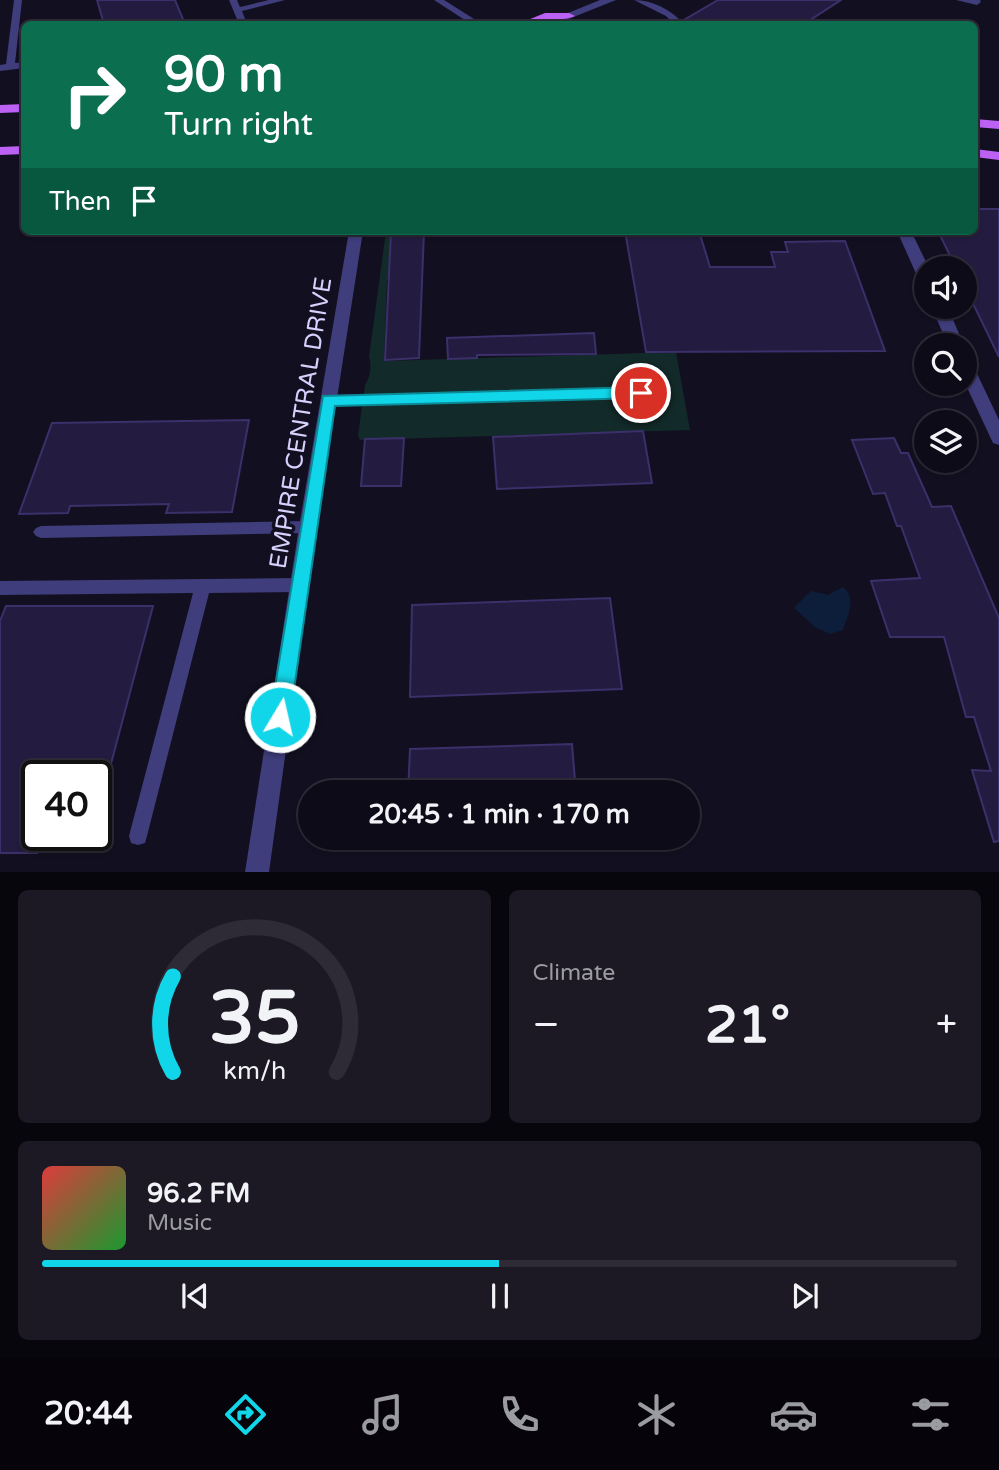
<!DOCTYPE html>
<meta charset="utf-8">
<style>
:root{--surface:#0e0b18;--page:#1c1925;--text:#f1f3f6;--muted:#9b9ba2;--line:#2e2b37;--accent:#11d5e8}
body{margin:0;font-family:"Varela Round",sans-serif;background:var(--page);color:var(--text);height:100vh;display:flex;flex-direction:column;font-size:26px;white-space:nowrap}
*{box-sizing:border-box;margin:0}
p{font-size:23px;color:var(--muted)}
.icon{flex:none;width:38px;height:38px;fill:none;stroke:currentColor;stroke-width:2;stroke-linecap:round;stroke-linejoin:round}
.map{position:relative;height:872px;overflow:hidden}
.drawer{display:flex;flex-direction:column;gap:18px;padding:18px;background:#08060d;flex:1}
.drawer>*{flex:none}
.top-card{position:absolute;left:21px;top:21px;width:957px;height:214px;border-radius:10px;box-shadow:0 2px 5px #0004,0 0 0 2px var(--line);background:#0b6e4f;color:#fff;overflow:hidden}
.controls{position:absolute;left:914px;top:256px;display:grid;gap:14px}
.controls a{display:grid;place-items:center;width:63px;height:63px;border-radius:50%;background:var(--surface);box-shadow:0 2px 5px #0004,0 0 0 2px var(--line);font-size:35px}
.speed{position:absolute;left:21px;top:760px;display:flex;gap:14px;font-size:35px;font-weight:700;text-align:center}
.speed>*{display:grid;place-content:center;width:91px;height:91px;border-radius:50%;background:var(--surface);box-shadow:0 2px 5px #0004,0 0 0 2px var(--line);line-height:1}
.speed .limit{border:4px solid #111;border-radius:10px;background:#fff;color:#111}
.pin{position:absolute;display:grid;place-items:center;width:60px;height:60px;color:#fff;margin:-30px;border:4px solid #fff;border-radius:50%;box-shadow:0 2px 7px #0007}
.me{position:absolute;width:77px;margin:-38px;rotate:9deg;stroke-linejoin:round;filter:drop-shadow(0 0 5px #0008)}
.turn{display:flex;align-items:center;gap:24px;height:147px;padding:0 28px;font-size:32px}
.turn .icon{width:91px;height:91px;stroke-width:2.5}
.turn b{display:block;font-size:49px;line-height:60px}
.then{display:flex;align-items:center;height:66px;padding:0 28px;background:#0003;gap:14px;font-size:26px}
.big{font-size:52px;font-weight:700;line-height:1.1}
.drawer .card{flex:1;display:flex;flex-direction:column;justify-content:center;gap:10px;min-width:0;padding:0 24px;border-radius:10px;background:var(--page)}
.drawer .dial{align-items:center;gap:0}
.dial svg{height:182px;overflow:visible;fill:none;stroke:var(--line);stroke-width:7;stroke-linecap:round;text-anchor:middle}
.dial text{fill:var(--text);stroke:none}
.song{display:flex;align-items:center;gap:21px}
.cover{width:84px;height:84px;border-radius:10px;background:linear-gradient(135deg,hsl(0 70% 55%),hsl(130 70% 35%))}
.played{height:7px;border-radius:4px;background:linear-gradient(90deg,var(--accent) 50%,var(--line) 50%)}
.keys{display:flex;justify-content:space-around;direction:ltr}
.heat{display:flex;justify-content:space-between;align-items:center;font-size:38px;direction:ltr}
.drawer .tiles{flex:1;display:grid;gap:18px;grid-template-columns:1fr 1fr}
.card:last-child{grid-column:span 2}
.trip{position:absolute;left:298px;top:780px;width:402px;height:70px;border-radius:35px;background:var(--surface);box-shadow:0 2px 5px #0004,0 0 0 2px var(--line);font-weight:700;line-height:70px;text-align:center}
.tab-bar{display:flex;height:112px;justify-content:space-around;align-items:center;background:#06040a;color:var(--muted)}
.tab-bar .icon{width:49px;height:49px}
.tab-bar .current{color:var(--accent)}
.tab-bar b{font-size:32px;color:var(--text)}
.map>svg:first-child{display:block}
</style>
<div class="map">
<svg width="999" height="872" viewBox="0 0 999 872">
<rect width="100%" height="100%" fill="#120f20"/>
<path fill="#122a29" d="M 386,231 L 391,231 L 392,279 L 387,280 L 384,361 L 676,352 L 690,430 L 360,440 L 358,435 L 365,385 C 370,378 372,366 369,357 Z"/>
<path fill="#0d1e3b" d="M 843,587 C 857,598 848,615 843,630 L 830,634 L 815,627 L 794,608 L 811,591 L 828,595 Z"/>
<g fill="#231c40" stroke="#3b306a" stroke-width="2">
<polygon points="97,0 175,0 185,24 104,24"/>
<polygon points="718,0 841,0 804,24 686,24 684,20"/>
<polygon points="975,209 999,209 999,357 964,285 964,268 956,268 938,231 975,231"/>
<polygon points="391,231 424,231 419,358 385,360"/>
<polygon points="625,231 699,231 710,267 775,267 771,252 788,252 785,242 845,241 885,351 646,352"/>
<polygon points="594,333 596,354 477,355 477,358 448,359 447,338"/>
<polygon points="249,420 232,512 166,513 169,504 70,506 68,513 19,514 52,423"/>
<polygon points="643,431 652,483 497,489 493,437"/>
<polygon points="404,438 401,486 361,486 365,439"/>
<polygon points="894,438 901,453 908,453 932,507 951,506 999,618 999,841 994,842 972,770 991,771 974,717 966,717 944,637 890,637 871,581 920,578 901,526 897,526 885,493 873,494 852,440"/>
<polygon points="610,598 622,689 410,697 412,605"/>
<polygon points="6,606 153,606 108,775 37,775 37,853 0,853 0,621"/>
<polygon points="572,744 576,793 408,793 410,749"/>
</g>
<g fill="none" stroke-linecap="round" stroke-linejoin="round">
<g fill="#3f3d7c" fill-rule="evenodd">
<polygon points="14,0 22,0 15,63 24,62 24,68 0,71 0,65 6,64"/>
<polygon points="229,0 237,0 240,7 269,0 285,0 242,11 247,24 239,24"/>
<polygon points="434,0 444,0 482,24 471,24"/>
<path d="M 634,0 C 653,0 671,10 684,24 L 674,24 L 666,16 Z"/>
<polygon points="956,0 980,0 981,2 977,5"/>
<polygon points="641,388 648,393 641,398 328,405 321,400 328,395"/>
<polygon points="308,521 313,523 316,527 313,531 308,533 41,538 36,536 33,532 36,528 41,526"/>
<polygon points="299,578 305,580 307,585 305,590 299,592 209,593 147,836 145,843 138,845 131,843 129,836 193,593 0,595 0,581"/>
</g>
<g fill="#3f3d7c" fill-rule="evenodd">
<polygon points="897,231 911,231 929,268 926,268 926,283 918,278"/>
<polygon points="931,306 947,306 964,345 948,345"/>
<polygon points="964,357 972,363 999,420 999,445 993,443 964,381"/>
</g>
<g fill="#3f3d7c" fill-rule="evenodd">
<polygon points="600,0 616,0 556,24 541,24"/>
<polygon points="349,231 363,231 317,527 269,872 245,872 299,527"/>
</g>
<g fill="#bb61f4" fill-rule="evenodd">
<path d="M 545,13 L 569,13 L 575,16 C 571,19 525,25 518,24 Z"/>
<polygon points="24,104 24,112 0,113 0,105"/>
<polygon points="975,119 999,121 999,129 975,127"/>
<polygon points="24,146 24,154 0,155 0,147"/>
<polygon points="975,149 999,152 999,160 975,157"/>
</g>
</g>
<polygon fill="#11d5e8" stroke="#0b8a97" stroke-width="2" points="641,387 649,393 641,398 335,406 290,717 287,723 280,726 273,723 270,717 323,396"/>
<g text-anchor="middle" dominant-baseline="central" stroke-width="7" stroke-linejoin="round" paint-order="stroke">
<g font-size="24" fill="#d6d1fc" stroke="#120f20">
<text transform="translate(301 423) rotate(-81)">EMPIRE CENTRAL DRIVE</text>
</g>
</g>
</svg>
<div class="controls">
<a><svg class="icon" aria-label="sound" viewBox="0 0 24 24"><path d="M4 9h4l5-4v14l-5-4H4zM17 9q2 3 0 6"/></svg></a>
<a><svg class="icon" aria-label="search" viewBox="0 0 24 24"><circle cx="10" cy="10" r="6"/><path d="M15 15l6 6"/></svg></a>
<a><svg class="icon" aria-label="layers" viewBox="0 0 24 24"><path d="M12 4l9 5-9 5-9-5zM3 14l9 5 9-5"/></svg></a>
</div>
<div class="speed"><div class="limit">40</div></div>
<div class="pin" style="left:641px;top:393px;background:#d93025"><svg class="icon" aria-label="arrive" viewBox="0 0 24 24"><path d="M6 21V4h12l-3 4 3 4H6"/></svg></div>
<svg class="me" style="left:280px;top:717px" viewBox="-20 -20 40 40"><circle r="17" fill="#11d5e8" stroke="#fff" stroke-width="3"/><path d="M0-11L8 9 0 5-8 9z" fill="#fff"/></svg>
<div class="trip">20:45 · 1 min · 170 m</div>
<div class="top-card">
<div class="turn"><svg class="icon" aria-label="right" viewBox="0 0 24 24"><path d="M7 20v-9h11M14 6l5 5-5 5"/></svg><div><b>90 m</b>Turn right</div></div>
<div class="then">Then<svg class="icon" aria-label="arrive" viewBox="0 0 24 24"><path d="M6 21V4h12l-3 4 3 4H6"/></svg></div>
</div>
</div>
<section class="drawer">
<div class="tiles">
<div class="card dial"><svg viewBox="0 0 100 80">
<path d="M14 69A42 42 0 1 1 86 69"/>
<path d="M14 69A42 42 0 0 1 14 27" stroke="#11d5e8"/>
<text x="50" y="56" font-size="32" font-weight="700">35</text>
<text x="50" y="72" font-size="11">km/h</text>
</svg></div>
<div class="card"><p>Climate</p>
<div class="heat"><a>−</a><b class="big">21°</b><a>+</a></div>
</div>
<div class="card">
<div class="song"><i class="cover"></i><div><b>96.2 FM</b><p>Music</p></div></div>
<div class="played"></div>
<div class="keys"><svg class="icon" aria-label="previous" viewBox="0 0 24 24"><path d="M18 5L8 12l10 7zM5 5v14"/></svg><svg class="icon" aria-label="pause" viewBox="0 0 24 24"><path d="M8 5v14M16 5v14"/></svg><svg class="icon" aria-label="next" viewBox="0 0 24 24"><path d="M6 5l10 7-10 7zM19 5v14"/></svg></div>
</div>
</div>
</section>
<nav class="tab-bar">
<b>20:44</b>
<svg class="icon current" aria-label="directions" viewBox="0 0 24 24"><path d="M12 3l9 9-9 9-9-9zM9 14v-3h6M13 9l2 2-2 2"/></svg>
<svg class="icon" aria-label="music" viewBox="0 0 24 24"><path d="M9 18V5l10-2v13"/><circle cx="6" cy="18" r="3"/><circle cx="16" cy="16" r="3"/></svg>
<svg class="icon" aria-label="phone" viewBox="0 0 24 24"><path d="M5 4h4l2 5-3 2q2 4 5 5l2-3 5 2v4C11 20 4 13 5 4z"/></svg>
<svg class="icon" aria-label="climate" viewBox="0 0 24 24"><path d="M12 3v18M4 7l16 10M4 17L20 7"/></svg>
<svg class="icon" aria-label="car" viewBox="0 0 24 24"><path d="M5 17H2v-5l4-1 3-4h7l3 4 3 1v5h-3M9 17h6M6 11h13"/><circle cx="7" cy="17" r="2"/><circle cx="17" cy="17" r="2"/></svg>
<svg class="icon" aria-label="filters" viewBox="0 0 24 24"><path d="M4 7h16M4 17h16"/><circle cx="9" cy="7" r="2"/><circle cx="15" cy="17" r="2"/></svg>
</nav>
